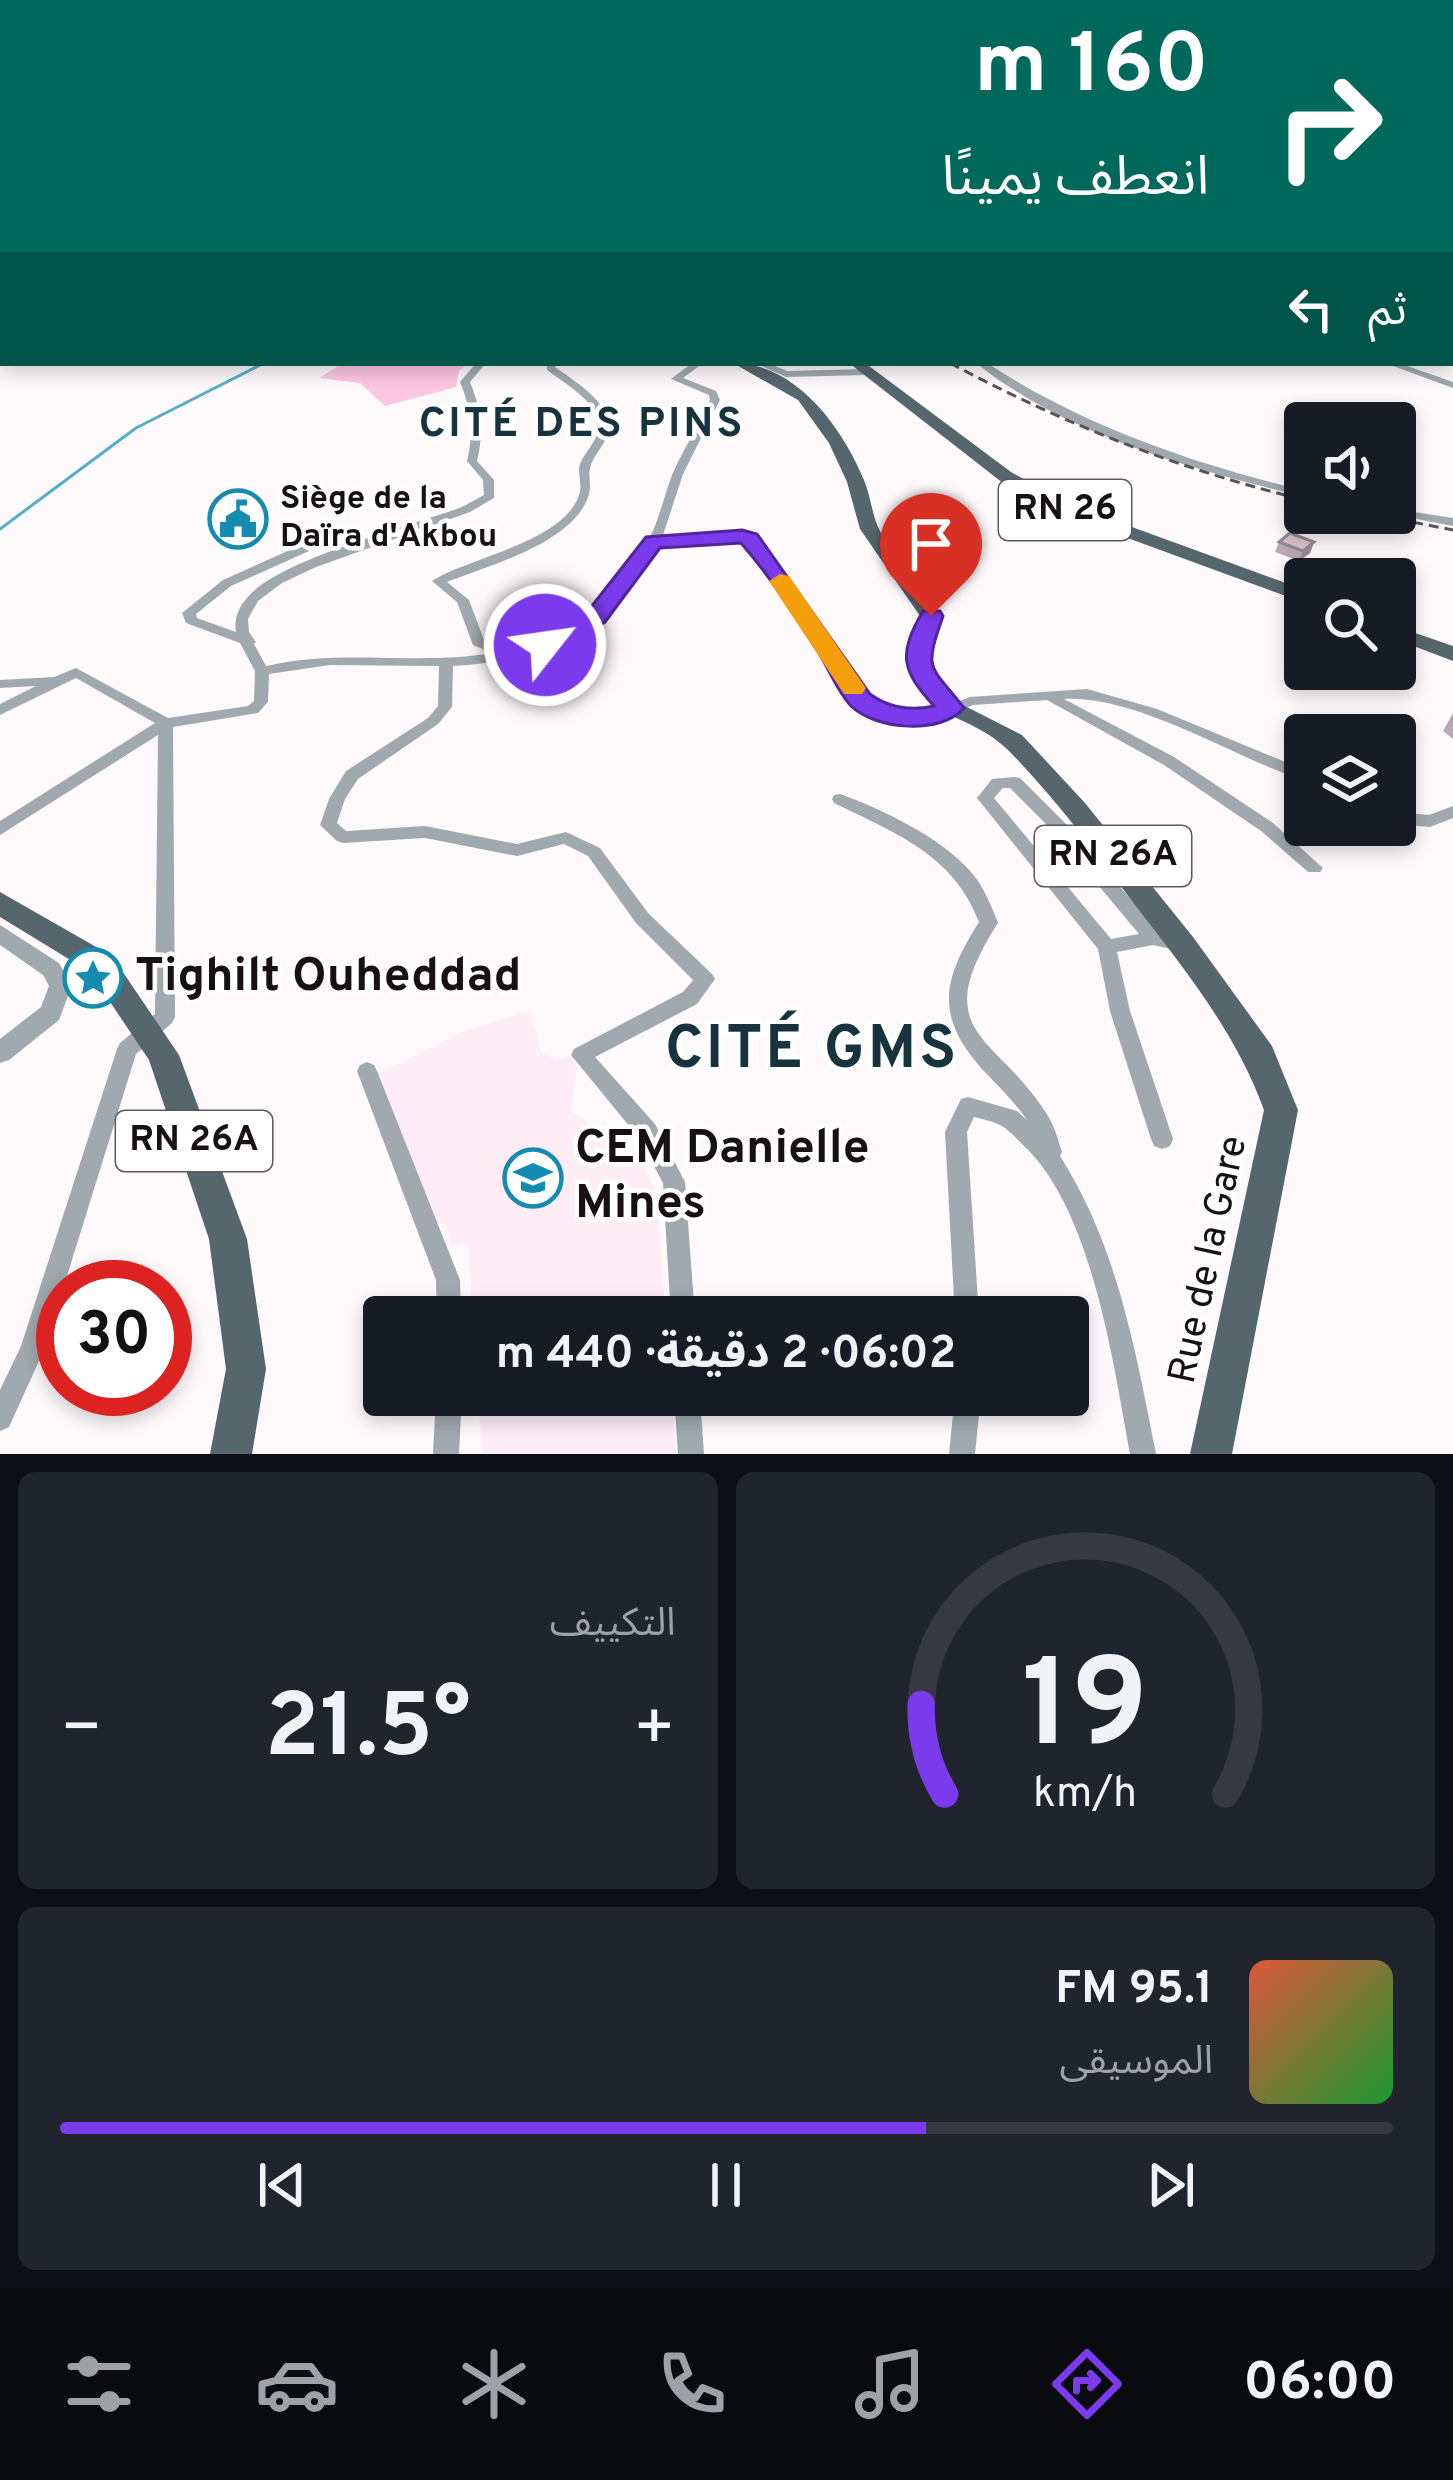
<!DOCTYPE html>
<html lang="ar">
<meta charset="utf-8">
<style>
:root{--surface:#171b24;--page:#20242c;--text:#f1f3f6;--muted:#9ea1a6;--line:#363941;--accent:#7c3aed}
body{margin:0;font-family:Overpass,"Noto Sans Arabic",sans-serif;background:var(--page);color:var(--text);direction:rtl;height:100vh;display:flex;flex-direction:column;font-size:45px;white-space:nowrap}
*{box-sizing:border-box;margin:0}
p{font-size:39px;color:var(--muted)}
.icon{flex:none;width:66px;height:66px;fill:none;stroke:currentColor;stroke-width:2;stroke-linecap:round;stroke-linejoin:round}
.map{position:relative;height:1454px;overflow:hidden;direction:ltr}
.drawer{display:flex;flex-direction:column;gap:18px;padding:18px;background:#0d0f14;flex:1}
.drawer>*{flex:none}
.guide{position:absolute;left:0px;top:0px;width:1455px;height:366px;box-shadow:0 6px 18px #0003;direction:rtl;background:#00695c;color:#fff;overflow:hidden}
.fabs{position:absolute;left:1284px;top:402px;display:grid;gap:24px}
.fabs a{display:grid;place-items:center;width:132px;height:132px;border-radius:12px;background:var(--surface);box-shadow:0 6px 18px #0003;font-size:60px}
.speed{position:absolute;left:36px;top:1260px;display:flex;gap:24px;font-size:60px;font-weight:700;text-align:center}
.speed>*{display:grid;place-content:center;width:156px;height:156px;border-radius:50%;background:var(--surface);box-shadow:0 6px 18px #0003;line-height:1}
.speed .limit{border:18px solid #d22;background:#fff;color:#111}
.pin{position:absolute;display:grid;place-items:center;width:102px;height:102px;color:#fff;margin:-123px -51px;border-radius:50% 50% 50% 0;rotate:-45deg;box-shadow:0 0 12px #0007}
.pin .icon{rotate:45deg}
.me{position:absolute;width:132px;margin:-66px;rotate:60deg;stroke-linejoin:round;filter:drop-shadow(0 0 9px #0008)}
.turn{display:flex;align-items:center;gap:42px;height:252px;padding:0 48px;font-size:54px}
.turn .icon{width:156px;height:156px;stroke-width:2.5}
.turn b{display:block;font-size:84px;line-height:102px}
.then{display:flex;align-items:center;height:114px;padding:0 48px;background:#0003;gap:24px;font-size:45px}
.big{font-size:90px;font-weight:700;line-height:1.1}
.drawer .tile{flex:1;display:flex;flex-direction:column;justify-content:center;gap:18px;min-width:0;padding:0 42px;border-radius:18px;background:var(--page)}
.drawer .dial{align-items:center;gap:0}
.dial svg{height:312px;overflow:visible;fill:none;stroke:var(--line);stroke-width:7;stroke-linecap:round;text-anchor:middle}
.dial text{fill:var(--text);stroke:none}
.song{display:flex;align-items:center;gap:36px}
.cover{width:144px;height:144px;border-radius:18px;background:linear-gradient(135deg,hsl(10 70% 55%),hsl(130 70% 35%))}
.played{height:12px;border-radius:6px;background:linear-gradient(90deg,var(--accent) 65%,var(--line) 65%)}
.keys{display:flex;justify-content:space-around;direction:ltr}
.heat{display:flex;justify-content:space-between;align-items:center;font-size:66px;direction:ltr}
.drawer .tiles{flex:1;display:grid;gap:18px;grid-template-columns:1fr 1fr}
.tile:last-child{grid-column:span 2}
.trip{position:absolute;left:363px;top:1296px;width:726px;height:120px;border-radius:12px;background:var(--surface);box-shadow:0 6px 18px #0003;font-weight:700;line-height:120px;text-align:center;direction:rtl}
.tab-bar{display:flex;height:192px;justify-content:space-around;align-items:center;background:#090b0e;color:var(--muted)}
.tab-bar .icon{width:84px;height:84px}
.tab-bar .on{color:var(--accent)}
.tab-bar b{font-size:54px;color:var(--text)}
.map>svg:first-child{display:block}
</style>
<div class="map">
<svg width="1453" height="1454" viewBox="0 0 1453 1454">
<rect width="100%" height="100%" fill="#fef9fb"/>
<g fill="#ffedf5">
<polygon points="529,1011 541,1053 556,1060 573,1056 577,1070 571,1110 641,1163 656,1193 666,1317 473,1317 468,1243 452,1247 446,1226 435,1222 378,1074 462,1032"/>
<polygon points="478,1395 672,1395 676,1454 482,1454"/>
</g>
<polygon fill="#fdc7e1" points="343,363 468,363 459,371 456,387 385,406 360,383 319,378"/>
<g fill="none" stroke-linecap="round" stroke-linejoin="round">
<polyline stroke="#57accc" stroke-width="3" points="0,529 136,428 264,363"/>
<g fill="#a0a9ad" fill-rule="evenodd">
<polygon points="3,210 3,214 0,215 0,211"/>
<path d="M 476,363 L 486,363 L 470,382 C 481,408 484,433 477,461 L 494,480 L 494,498 L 470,512 L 316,567 L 282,583 L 258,601 L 248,619 L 249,632 L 256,642 L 254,644 L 266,666 C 341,648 417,666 492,653 L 473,645 L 457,602 L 432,581 C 468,557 567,542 580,492 C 582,483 577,473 580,464 C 584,453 595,444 598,431 C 604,405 564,383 547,370 L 547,363 L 557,363 L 555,367 C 573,380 610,402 609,428 C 608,441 597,451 592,462 C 585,478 596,485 584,506 C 561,546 488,566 447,582 L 469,600 L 484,640 L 508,650 C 569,632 622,596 650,537 C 660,517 664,496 672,475 C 683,449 699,426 710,400 L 709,395 L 671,379 L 692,363 L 703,363 L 683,378 L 716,391 L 720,400 L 683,474 L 662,538 L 727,530 L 754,535 L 835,647 L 865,697 L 880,706 L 908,712 L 934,711 L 970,697 L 1087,689 L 1157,709 L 1305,770 L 1305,781 C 1235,758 1135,694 1064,699 L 1174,757 L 1273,823 L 1323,868 L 1320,872 L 1308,872 L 1261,831 L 1164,765 L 1047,700 L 973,705 L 936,721 L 908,722 L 870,713 L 855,703 L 821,647 L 746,541 L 727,538 L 658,545 C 607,629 549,660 453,666 L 452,707 L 438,724 L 358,779 L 345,799 L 337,823 L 346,831 L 425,826 L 517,844 L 566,832 L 600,848 L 648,913 L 712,974 L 715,979 L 697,1004 L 595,1057 L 655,1124 L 685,1182 L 695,1317 L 671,1317 L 663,1183 L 639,1138 L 571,1055 L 574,1049 L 683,992 L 693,980 L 636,923 L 588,856 L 564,844 L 517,856 L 425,838 L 343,843 L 337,841 L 320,825 L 329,799 L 346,771 L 428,718 L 438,706 L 439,666 L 330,665 L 269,674 L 268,702 L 258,713 L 173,727 L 175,1017 L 172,1023 L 136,1054 L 44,1350 L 9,1427 L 0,1431 L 0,1390 L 21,1346 L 117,1049 L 120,1043 L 155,1014 L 158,735 L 0,835 L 0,821 L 155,723 L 76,678 L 0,715 L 0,704 L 36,686 L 0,688 L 0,680 L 54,677 L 76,668 L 168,718 L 248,706 L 254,701 L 255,671 L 240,643 L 186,623 L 182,613 L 223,580 L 301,545 L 309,545 L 309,551 L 231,586 L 196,614 L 197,618 L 236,632 C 234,619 238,608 247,598 C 277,560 411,526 462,507 L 484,495 L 483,480 L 467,461 C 474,433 471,408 460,382 Z"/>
<polygon points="755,363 768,363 787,371 866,369 871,372 866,375 786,377"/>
<path d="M 976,363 L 987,363 C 1085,427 1192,463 1305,491 L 1305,497 C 1194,470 1067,436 976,363 Z"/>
<polygon points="1385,363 1399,363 1453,382 1453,388"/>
<polygon points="1395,509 1453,518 1453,526 1391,514 1395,513"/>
<path d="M 1014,777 L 1020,778 L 1065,823 L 1159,932 L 1187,939 L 1189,944 L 1187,949 L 1180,951 L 1153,945 L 1117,952 L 1130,1011 L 1173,1139 L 1170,1146 L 1162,1149 L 1154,1146 L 1151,1139 L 1110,1011 L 1098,949 L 977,798 L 992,779 ZM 1003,788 L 1010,788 L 1053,831 L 1139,934 L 1111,939 L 994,798 Z"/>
<path d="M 840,794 C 882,809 942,838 971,872 C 984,887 991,905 998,923 C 925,1036 998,1034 1048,1116 C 1055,1127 1058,1140 1062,1152 L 1060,1156 C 1117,1245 1136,1352 1156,1454 L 1130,1454 C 1113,1362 1092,1207 1021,1143 C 1015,1137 1008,1129 1000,1125 C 992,1121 982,1119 974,1117 L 967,1132 L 979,1317 L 955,1317 L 945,1132 L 961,1099 L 968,1097 L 1017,1111 L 1027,1120 C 1014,1101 998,1086 982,1069 C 934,1015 943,979 979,922 C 953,854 895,833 834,803 L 832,799 L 834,795 Z"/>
<polygon points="1453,806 1453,818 1430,827 1395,824 1395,812 1429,815"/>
<polygon points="367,1062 374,1065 377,1071 460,1280 461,1317 437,1317 436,1280 357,1071 360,1065"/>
<polygon points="436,1395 462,1395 459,1454 433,1454"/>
<polygon points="674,1395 700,1395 704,1454 678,1454"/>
<polygon points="955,1395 981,1395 975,1454 949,1454"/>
</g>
<polygon fill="#a0a9ad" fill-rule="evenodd" points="0,925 59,963 72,985 59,1020 9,1060 0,1063 0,1039 41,1007 49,986 43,975 0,945"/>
<g fill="#56666d" fill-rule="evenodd">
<path d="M 733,363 C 796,363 842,427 864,480 C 871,497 872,517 881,533 C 899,562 922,588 942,616 L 927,655 L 935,677 L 959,703 L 1022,735 L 1085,803 L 1193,937 L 1272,1046 L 1298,1110 L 1232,1454 L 1190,1454 L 1264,1110 C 1236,1032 1182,966 1132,901 C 1093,849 1054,797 1009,751 C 968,710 928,727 905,655 L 920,616 L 860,529 L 847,482 L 829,443 L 798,400 Z"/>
<polygon points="849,363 865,363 1011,472 1066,503 1305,590 1305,603 1054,511 999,480"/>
<polygon points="1395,626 1453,646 1453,661 1395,639"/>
<polygon points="0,892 112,956 179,1055 247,1239 266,1369 252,1454 210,1454 226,1369 209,1239 149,1060 90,972 0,917"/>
</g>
<g stroke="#5a5356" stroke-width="3" stroke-dasharray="10 6" stroke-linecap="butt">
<path d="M 950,363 C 1064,424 1180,470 1305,500"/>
<polyline points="1366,513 1453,530"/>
</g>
</g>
<g fill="#bba9b1">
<polygon points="1279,542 1314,542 1310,553 1299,561 1275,552"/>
<polygon points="1453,713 1453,739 1443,731"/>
</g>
<polygon fill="#988990" points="1314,542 1310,553 1299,561 1303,551"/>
<polygon fill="#d9c4ce" stroke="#988990" stroke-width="3" points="1290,533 1314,542 1303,551 1279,542"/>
<linearGradient id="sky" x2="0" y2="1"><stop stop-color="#6eb1dd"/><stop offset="0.45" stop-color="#fffcfd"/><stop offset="1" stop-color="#fffcfd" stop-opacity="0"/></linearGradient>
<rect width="1453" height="371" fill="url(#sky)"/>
<path fill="#7c3aed" stroke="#51269a" stroke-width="3" d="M 742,530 L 757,534 L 870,694 C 889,708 911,711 934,706 C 901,670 898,654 923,611 L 940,611 L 943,616 C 923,673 930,664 964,708 C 941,735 876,730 851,706 C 837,691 828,667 817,650 C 795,614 768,574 741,543 L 660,548 L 605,622 L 554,651 L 545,653 L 533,645 L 588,611 L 646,537 Z"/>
<polygon fill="#f59e0b" points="780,574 789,576 866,688 862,694 844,694 840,688 769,581"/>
<defs>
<g id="civic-ring" transform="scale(3)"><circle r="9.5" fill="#fff" stroke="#158caf" stroke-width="1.5"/><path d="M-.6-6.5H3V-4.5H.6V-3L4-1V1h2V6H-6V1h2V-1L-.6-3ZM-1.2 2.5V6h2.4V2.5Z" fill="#158caf"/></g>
<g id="sight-ring" transform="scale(3)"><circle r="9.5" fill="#fff" stroke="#158caf" stroke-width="1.5"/><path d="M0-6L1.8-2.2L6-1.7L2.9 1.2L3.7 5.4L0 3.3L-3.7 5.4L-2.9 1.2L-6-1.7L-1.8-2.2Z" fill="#158caf"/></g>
<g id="school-ring" transform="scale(3)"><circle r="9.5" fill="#fff" stroke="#158caf" stroke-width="1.5"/><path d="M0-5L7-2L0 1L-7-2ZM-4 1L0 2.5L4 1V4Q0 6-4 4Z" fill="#158caf"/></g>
</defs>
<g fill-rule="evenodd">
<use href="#civic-ring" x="238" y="519"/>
<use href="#sight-ring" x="93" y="978"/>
<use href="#school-ring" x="533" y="1178"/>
</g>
<g text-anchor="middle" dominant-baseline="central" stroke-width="9" stroke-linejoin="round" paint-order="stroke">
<g font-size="33" font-weight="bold" fill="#181114" stroke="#fff" text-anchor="start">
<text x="280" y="500">Siège de la<tspan x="280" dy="38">Daïra d'Akbou</tspan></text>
</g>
<g fill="#fff" stroke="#5d585a" stroke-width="3">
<rect x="999" y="480" width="132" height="60" rx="9"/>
<rect x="1035" y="826" width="156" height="60" rx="9"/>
<rect x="116" y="1111" width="156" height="60" rx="9"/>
</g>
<g font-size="36" font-weight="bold" fill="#181114">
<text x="1065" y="510">RN 26</text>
<text x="1113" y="856">RN 26A</text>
<text x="194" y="1141">RN 26A</text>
</g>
<g font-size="39" fill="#181114" stroke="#fff">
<text transform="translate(1210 1260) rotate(-78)">Rue de la Gare</text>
</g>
<g font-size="42" font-weight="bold" letter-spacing="3" fill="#16333e" stroke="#fff">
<text x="582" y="425">CITÉ DES PINS</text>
</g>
<g font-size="48" font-weight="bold" fill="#181114" stroke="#fff" text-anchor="start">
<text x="135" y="978">Tighilt Ouheddad</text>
<text x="575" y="1150">CEM Danielle<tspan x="575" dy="55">Mines</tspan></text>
</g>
<g font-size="60" font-weight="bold" letter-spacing="3" fill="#16333e" stroke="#fff">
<text x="812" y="1052">CITÉ GMS</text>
</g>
</g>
</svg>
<div class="fabs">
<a><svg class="icon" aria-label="sound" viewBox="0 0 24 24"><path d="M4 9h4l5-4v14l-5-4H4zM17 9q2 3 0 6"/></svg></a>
<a><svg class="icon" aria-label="search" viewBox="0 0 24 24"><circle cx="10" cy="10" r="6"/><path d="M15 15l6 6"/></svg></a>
<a><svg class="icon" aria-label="layers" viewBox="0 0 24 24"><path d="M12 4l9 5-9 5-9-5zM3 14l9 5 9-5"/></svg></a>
</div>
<div class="speed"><div class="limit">30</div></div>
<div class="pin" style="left:931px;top:616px;background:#d93025"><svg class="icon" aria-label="arrive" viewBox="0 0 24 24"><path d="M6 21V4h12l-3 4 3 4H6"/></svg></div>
<svg class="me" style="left:545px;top:645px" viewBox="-20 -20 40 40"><circle r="17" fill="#7c3aed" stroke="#fff" stroke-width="3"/><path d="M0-11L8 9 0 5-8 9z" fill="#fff"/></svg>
<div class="trip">06:02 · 2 دقيقة · 440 m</div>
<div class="guide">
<div class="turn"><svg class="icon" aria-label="right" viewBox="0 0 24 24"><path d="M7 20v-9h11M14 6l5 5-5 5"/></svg><div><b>160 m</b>انعطف يمينًا</div></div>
<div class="then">ثم<svg class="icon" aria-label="left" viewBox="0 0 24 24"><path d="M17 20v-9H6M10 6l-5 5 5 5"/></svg></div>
</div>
</div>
<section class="drawer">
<div class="tiles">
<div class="tile dial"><svg viewBox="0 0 100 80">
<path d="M14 69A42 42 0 1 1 86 69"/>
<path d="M14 69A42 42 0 0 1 8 46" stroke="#7c3aed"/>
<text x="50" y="56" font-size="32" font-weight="700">19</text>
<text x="50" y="72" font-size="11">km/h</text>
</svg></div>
<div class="tile"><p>التكييف</p>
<div class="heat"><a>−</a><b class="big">21.5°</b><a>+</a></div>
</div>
<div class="tile">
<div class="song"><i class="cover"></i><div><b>95.1 FM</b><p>الموسيقى</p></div></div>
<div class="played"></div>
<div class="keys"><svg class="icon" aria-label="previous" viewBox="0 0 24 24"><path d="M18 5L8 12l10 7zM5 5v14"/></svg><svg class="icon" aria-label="pause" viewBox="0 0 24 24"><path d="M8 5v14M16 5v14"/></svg><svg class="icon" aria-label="next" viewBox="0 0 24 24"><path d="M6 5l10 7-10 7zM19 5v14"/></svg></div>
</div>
</div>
</section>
<nav class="tab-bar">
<b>06:00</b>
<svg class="icon on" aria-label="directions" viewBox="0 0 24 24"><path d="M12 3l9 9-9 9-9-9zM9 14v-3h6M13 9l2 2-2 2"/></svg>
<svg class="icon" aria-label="music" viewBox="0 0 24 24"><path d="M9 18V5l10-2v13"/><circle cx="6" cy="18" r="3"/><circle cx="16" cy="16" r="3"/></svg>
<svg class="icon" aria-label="phone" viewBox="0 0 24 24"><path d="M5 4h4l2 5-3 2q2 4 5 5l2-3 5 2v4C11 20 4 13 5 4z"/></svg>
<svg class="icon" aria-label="climate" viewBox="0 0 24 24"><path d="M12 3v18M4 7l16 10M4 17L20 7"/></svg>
<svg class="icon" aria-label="car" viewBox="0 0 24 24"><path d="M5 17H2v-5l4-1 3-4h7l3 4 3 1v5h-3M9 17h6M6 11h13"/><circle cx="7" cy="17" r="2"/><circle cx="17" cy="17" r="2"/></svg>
<svg class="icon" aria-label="filters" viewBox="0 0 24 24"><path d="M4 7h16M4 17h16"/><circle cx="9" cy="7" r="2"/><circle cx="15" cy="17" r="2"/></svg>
</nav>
